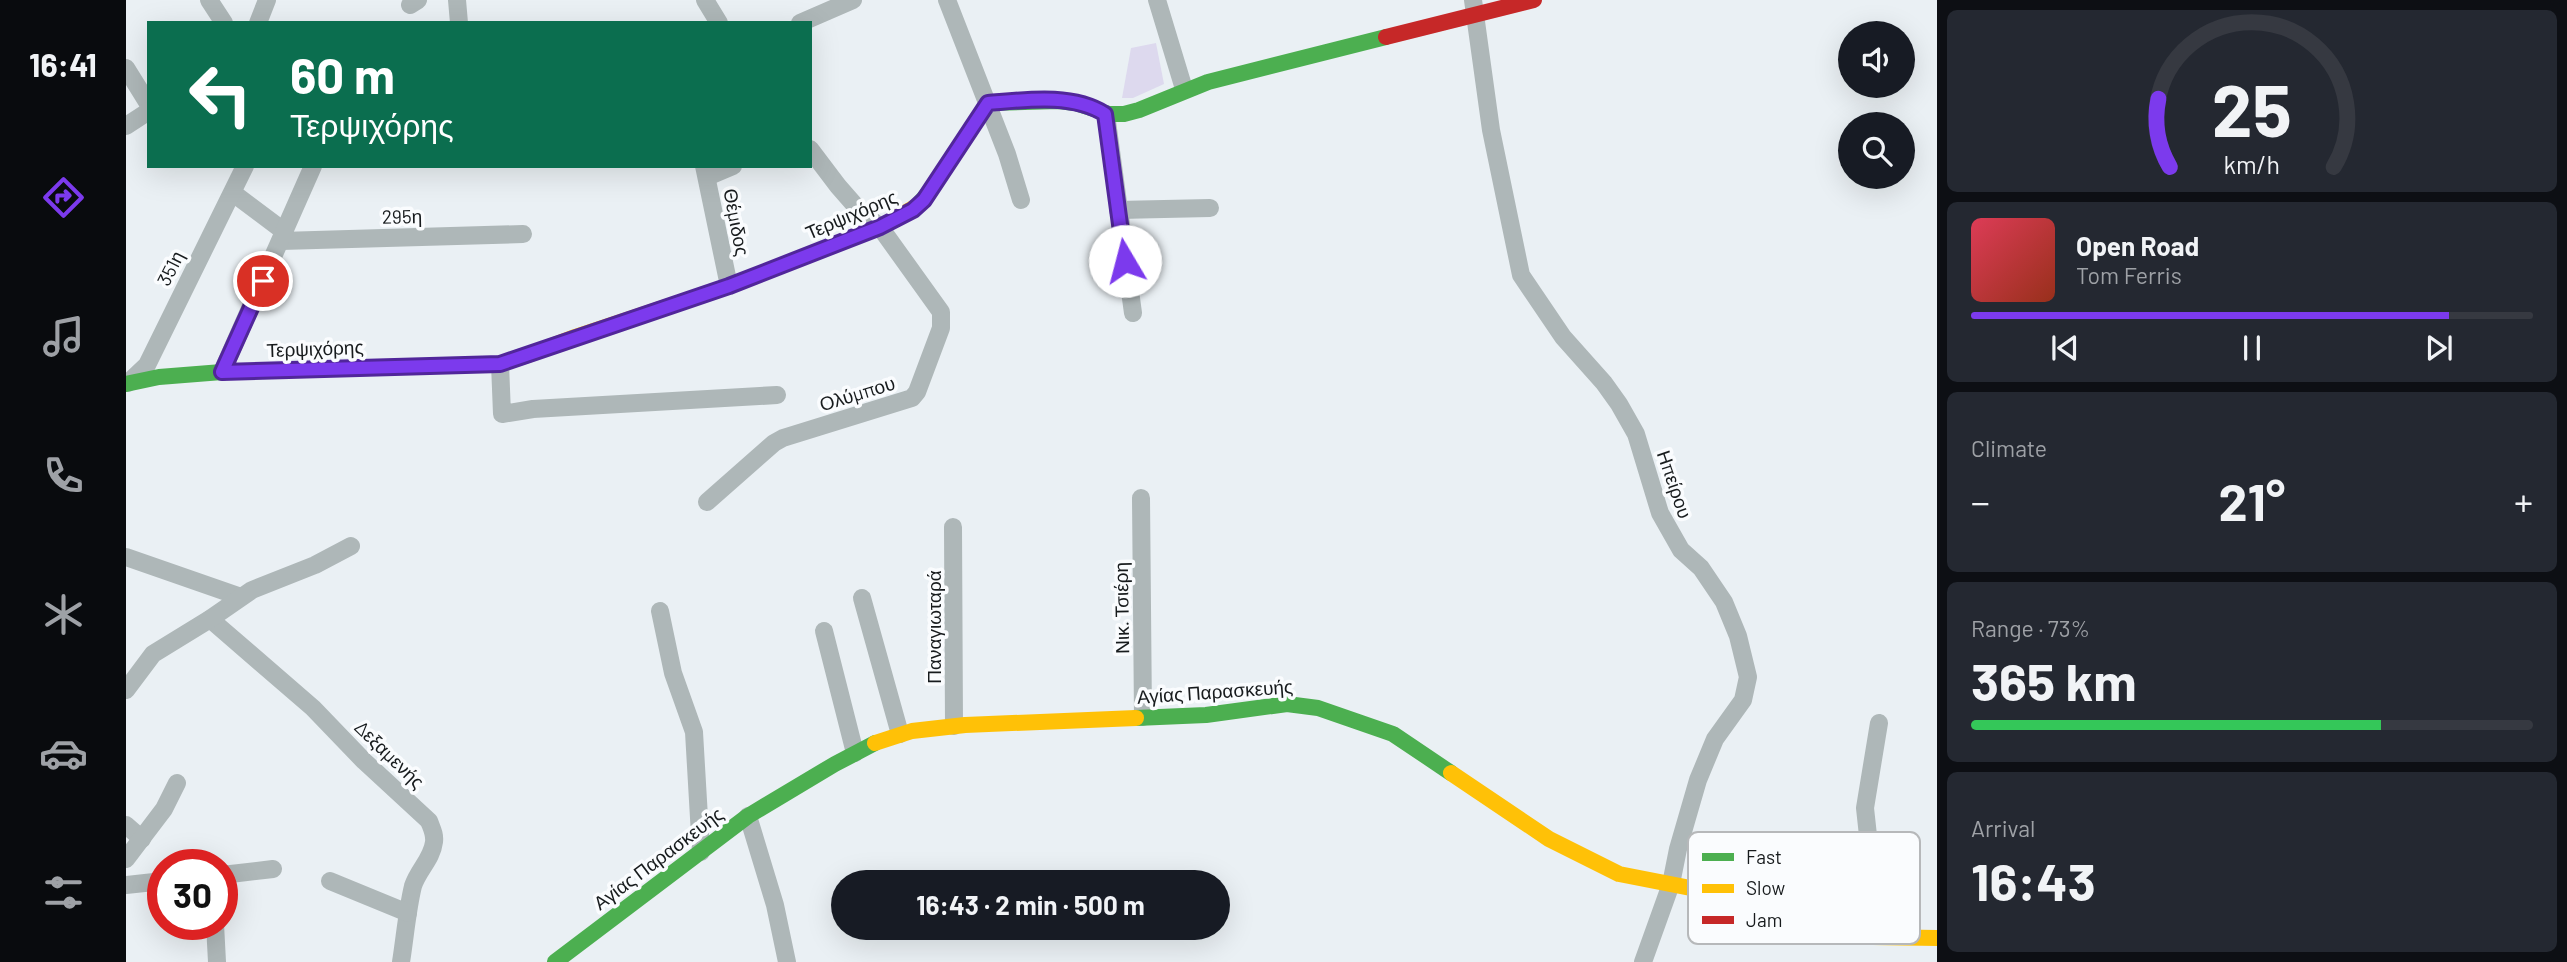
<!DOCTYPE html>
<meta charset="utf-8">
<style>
:root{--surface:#171b24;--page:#242831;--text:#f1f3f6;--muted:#9ea1a6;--line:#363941;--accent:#7c3aed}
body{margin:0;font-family:Barlow,sans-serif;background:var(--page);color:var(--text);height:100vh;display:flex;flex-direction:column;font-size:26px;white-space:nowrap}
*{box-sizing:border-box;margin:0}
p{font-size:23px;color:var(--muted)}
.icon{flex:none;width:38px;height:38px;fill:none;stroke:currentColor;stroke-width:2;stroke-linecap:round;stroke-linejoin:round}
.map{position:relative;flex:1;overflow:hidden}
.drawer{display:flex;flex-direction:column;gap:10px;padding:10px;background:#0d0f14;width:630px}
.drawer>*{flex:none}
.top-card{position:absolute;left:21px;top:21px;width:665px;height:147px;border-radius:0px;box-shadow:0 7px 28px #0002;background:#0b6e4f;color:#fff;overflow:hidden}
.fabs{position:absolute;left:1712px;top:21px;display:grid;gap:14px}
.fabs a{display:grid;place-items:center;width:77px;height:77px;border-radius:50%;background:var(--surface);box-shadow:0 7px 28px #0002;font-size:35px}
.speed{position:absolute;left:21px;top:849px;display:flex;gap:14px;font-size:35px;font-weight:700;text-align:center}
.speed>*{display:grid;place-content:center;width:91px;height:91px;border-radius:50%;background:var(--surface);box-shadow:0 7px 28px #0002;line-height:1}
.speed .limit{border:10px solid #d22;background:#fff;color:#111}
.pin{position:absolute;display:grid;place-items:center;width:60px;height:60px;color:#fff;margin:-30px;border:4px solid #fff;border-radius:50%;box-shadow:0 2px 7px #0007}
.me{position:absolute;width:77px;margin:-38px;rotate:352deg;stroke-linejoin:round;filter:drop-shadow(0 0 5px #0008)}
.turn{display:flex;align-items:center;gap:24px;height:147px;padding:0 28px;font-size:32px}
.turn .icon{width:91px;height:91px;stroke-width:2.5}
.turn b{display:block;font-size:49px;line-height:60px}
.big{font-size:52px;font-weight:700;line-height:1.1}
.drawer .tile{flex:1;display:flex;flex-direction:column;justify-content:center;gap:10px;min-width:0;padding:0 24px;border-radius:10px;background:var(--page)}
.drawer .dial{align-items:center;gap:0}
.dial svg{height:182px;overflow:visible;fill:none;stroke:var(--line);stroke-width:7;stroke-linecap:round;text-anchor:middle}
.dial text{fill:var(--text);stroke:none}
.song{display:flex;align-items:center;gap:21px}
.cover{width:84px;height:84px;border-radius:10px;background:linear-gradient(135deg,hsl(350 70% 55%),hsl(10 70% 35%))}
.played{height:7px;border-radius:4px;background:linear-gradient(90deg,var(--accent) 85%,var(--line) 85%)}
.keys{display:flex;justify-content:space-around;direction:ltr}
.heat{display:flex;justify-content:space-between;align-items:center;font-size:38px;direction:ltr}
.charge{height:10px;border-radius:5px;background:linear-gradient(90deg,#34c759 73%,var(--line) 0)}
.trip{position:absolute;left:705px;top:870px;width:399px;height:70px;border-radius:35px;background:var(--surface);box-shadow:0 7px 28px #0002;font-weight:700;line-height:70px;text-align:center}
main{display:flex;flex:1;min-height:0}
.tab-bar{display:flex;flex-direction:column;width:126px;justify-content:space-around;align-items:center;background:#090b0e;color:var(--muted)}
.tab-bar .icon{width:49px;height:49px}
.tab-bar .active{color:var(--accent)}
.tab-bar b{font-size:32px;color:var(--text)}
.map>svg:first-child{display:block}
</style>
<main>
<nav class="tab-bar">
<b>16:41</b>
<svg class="icon active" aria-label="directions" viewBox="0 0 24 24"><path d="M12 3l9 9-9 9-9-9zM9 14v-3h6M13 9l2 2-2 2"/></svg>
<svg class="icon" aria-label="music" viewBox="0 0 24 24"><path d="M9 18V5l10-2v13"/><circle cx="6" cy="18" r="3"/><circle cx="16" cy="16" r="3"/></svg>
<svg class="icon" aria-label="phone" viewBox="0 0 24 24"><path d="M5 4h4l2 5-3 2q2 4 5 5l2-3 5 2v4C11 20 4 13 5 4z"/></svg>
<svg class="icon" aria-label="climate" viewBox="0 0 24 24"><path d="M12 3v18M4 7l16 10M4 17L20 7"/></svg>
<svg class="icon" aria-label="car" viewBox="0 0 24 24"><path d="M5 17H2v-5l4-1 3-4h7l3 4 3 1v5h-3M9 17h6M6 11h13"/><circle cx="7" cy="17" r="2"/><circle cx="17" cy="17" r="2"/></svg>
<svg class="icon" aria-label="filters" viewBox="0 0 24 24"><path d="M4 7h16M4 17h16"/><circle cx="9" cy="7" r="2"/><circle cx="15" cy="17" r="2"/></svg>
</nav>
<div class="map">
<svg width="1811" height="962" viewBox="0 0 1811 962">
<rect width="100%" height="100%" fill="#eaf0f4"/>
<polygon fill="#ddd9ee" points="1030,43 1038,84 1007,98 996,98 1005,48"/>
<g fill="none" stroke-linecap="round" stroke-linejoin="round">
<g stroke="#aeb7b8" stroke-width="18">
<polyline points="83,0 98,23"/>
<polyline points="331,0 333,23"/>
<polyline points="579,0 593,23"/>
<polyline points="821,0 881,154 895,200"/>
<polyline points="1031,0 1058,89"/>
<polyline points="1347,0 1365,130 1395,275 1437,337 1478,383 1493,404 1510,434 1534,513 1555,550 1575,568 1598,602 1612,636 1622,677 1617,700 1589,739 1572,780 1552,849 1545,884 1517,962"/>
<polyline points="284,5 292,0"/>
<polyline points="132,23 141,0"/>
<polyline points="674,23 727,0"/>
<polyline points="0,68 23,105"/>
<polyline points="980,114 1007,313"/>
<polyline points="0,126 23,111"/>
<polyline points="578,166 603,286"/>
<polyline points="581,177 607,166"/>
<polyline points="107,193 159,232"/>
<polyline points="992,210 1084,208"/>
<polyline points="155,241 397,234"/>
<polyline points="374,364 376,414 407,409 651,395"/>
<polyline points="96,372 187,166"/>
<polyline points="2,383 21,365 119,166"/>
<polyline points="1015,498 1017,717"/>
<polyline points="581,502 648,443 657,438 786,398 791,392 815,328 815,312 754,227 733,210 712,186 684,149"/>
<polyline points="827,527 828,726"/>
<polyline points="0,557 115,597"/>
<polyline points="736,598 774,734"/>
<polyline points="534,611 547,673 568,732 575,852"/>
<path d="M 84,619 L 187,708 L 238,761 L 303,821 C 306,829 309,834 308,842 C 306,859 292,870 287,886 C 281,911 279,937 275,962"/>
<polyline points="698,631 729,753"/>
<polyline points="0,690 27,654 84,619 126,590 189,565 225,546"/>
<polyline points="622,816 649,905 661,962"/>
<polyline points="0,825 16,839"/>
<polyline points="0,859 38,809 51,783"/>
<polyline points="96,875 147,869"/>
<polyline points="204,881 282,913"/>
<polyline points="0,885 37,881"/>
<polyline points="89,924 91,962"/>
<polyline points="1740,936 1744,854 1739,808 1753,723"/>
</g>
<g stroke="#4caf50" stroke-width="16">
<polyline points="791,206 804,191 862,103 932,101 949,103 983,114 998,114 1013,110 1082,82 1260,37"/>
<polyline points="0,384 33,377 96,372 374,364 402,355"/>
<polyline points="1010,718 1080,715 1161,704 1192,708 1267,734 1325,773"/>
<polyline points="429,962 622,816 709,764 749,743"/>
</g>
<g stroke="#ffc107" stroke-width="16">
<polyline points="402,355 449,337 603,286 754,227 791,206"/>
<polyline points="749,743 786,731 839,725 1010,718"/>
<polyline points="1325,773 1423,839 1493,874 1585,892 1644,916 1683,927 1747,937 1811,938"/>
</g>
<polyline stroke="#c62828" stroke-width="16" points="1260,37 1408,0"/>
</g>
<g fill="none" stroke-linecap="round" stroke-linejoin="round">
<g stroke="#51269a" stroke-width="18">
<path id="route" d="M 137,281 L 96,372 L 374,364 L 603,286 L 754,227 L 787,210 L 798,200 L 862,103 C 899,100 946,93 979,114 L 999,261"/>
</g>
<use href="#route" stroke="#7c3aed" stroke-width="12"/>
</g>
<g text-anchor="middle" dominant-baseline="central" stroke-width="7" stroke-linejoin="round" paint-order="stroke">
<g font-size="19" fill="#171b1d" stroke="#fafcfe">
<text transform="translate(725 214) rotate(-23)">Τερψιχόρης</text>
<text transform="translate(276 216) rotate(-1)">295η</text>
<text transform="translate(611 222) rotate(79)">Θέμιδος</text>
<text transform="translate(44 268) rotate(-63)">351η</text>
<text transform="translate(189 348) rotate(-2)">Τερψιχόρης</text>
<text transform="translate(731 393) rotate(-17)">Ολύμπου</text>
<text transform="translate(1549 484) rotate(71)">Ηπείρου</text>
<text transform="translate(995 608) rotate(-91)">Νικ. Τσιέρη</text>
<text transform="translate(807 627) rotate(-90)">Παναγιωταρά</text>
<text transform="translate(1089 691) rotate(-4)">Αγίας Παρασκευής</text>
<text transform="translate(264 754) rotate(44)">Δεξαμενής</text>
<text transform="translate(532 858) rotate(-37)">Αγίας Παρασκευής</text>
</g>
</g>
<rect x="1562" y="832" width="232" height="112" rx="10" fill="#fafcfe" stroke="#b6b8ba" stroke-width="2"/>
<rect x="1576" y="853" width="32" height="8" fill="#4caf50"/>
<rect x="1576" y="884" width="32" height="9" fill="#ffc107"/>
<rect x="1576" y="916" width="32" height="8" fill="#c62828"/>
<g font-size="19" fill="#171b1d">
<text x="1620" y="864">Fast</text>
<text x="1620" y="895">Slow</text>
<text x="1620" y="927">Jam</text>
</g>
</svg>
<div class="fabs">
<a><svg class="icon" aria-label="sound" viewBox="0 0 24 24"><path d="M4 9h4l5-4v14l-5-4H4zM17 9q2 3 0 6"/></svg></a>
<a><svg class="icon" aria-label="search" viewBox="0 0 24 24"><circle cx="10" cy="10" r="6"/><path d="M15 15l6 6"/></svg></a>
</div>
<div class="speed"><div class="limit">30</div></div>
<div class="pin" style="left:137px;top:281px;background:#d93025"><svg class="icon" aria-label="arrive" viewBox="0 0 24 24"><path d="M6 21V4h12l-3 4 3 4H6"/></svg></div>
<svg class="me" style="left:999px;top:261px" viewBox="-20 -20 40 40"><circle r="19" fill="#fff"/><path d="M0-13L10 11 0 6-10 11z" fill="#7c3aed"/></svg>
<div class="trip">16:43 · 2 min · 500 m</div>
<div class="top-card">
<div class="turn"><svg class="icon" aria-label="left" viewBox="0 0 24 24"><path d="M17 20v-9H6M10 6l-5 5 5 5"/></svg><div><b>60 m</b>Τερψιχόρης</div></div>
</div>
</div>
<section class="drawer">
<div class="tile dial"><svg viewBox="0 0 100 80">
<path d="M14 69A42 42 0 1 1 86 69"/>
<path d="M14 69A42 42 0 0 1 9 39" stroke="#7c3aed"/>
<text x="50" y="56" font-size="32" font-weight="700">25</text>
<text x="50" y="72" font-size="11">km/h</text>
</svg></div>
<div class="tile">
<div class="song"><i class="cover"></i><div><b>Open Road</b><p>Tom Ferris</p></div></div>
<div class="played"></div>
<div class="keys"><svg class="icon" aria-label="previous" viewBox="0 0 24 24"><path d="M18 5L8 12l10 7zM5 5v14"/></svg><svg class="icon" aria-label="pause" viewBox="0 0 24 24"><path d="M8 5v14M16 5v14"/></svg><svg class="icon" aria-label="next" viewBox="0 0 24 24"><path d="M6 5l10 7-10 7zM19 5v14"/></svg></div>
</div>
<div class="tile"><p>Climate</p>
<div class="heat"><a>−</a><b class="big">21°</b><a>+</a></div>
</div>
<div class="tile"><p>Range · 73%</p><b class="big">365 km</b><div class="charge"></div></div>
<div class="tile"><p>Arrival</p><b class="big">16:43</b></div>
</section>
</main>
